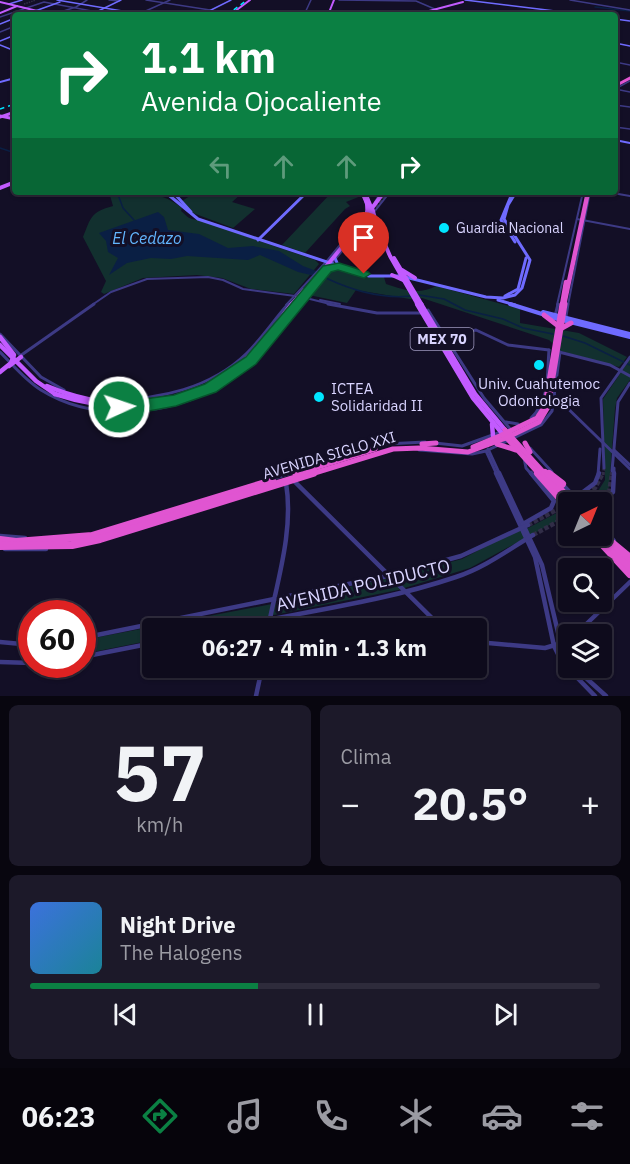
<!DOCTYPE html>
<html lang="es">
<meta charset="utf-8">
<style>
:root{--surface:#0e0b1c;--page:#1c1929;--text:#f1f3f6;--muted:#9b9ba3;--line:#2e2b3b;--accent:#0b8043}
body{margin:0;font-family:"IBM Plex Sans",sans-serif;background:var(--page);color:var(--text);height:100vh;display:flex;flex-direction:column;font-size:22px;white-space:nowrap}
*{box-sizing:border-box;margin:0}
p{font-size:20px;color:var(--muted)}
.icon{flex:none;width:33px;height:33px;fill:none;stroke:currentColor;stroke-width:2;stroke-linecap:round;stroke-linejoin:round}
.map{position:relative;height:696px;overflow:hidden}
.panel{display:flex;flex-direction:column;gap:9px;padding:9px;background:#08060f;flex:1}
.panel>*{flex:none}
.top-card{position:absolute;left:12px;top:12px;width:606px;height:183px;border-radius:6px;box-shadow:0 2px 4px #0004,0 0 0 2px var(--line);background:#0b8043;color:#fff;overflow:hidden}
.needle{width:39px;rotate:43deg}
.fabs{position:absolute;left:558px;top:492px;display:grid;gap:12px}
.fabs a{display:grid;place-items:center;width:54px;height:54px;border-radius:6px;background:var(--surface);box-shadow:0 2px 4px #0004,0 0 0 2px var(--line);font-size:30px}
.speed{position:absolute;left:18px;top:600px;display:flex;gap:12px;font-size:30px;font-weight:700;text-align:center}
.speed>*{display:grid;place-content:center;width:78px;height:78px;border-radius:50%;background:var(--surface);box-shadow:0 2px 4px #0004,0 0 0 2px var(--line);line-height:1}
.speed .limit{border:9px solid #d22;background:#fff;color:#111}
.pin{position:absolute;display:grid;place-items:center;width:51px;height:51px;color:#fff;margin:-62px -26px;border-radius:50% 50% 50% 0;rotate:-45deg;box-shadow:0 0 6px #0007}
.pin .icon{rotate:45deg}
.me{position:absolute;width:66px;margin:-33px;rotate:87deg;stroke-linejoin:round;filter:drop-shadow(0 0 4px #0008)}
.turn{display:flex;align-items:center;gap:21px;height:126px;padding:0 30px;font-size:27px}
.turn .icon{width:78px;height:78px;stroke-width:2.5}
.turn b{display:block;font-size:42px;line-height:51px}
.lanes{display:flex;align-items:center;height:57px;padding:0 30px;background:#0003;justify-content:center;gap:30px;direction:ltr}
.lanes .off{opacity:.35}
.big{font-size:45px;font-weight:800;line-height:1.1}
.panel .card{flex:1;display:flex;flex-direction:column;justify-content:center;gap:9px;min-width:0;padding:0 21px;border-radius:9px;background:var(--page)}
.panel .dial{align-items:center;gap:0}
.dial b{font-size:78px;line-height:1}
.song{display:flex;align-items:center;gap:18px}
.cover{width:72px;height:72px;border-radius:9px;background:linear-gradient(135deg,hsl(220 70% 55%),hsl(190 70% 35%))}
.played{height:6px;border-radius:3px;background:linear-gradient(90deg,var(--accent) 40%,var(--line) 40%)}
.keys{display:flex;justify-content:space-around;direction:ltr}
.heat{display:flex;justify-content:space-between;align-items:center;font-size:33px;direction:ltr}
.panel .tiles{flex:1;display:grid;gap:9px;grid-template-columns:1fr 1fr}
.card:last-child{grid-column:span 2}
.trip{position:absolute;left:142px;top:618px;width:345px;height:60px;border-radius:6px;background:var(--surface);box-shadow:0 2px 4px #0004,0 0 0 2px var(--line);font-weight:800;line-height:60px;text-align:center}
.dock{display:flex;height:96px;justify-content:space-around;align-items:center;background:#06040b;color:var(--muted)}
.dock .icon{width:42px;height:42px}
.dock .active{color:var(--accent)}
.dock b{font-size:27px;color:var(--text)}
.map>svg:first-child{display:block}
</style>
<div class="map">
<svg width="630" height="696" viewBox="0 0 630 696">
<rect width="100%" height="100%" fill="#130f26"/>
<g fill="#12302f">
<path d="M 109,192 C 136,192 160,190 182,208 L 181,211 C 188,217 188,219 198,220 L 315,260 L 319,264 L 294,294 L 251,289 L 222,278 L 197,275 L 143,278 L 104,294 L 101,292 L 106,281 L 83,237 C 91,218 90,212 113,206 Z"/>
<polygon points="196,192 239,192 242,193 232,202 255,209 233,228 193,213 182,201"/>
<polygon points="332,192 360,192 361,196 346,202 350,206 345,209 305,253 282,245"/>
<path d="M 338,268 L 384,277 L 386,284 C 403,290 420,295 436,286 L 520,309 L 520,323 L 579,333 L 627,357 L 619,367 L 561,351 L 549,340 L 422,298 L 410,299 L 356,290 L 347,303 L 309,295 L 329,270 Z"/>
<path d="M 630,359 L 630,380 L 617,398 L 615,409 L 609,487 C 603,500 591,502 578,502 L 598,491 L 605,480 L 603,399 Z"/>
<polygon points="568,507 568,515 470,568 398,590 209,628 153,628 153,640 83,654 83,640 277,603 393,577 462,559 519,529 528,528"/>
</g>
<polygon fill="#0a1f44" points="158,212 164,217 168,230 199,234 228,248 253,246 279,251 303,266 327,275 328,279 298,272 260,255 248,260 187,256 171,259 151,258 127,263 109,275 118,258 108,252 106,241 99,233"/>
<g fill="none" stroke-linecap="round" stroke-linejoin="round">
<g stroke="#0a1f44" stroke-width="1.5">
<polyline points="595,7 630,11"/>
<polyline points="0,148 15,153"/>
<polyline points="117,192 123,208 134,220"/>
<path d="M 328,279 C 354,291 383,299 411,296"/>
<polyline points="419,295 444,299 465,310 503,319 523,328 553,334"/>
<polyline points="563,336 585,343 630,365"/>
</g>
<g stroke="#312d47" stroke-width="3" stroke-dasharray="3 1.5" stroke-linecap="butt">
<polyline points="603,475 604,468"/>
<polyline points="611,475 612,471"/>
</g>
<g stroke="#312d47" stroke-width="4.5" stroke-dasharray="4.5 2" stroke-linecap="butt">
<polyline points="609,493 612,473"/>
<polyline points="576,500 595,488 603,473"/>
<polyline points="528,525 564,506"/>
<polyline points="533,535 568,516"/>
</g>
<polyline stroke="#312d47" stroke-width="1.5" stroke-dasharray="1.5 1" stroke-linecap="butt" points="24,4 36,0"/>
<g stroke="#312d47" stroke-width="4" stroke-dasharray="4 1.5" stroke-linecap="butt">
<polyline points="365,220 388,192"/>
<polyline points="353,232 365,217"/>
<polyline points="342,247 356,231"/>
</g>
<g stroke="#3d3a85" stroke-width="1.5">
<polyline points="109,0 119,1"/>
<polyline points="146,0 210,10"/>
<polyline points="339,0 416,1 437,10"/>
<polyline points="570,0 630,10"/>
<polyline points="139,14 170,0"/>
<polyline points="51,15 76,7 87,0"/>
<polyline points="304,15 311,0"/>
<polyline points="0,17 44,2 97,12"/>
<polyline points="0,32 15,26"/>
<polyline points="615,62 630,65"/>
<polyline points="615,89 630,81"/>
<polyline points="615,89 630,92"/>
<polyline points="615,105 630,107"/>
<polyline points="615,127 630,129"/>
</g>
<g stroke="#3d3a85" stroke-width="2">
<polyline points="607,192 630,196"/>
<polyline points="375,202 381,192"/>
<polyline points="577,219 630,229"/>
<polyline points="363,226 390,192"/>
<polyline points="315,283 355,236"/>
<polyline points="302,297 334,305"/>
<polyline points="320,300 340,304"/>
<polyline points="92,305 111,292 147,279 208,277 223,280 243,289 295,296"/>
<polyline points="286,305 326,262 366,213"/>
<polyline points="557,305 583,192"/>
<polyline points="568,305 590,192"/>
</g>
<g stroke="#3d3a85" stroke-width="3">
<polyline points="328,304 377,313 423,313"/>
<polyline points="428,310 484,398 512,431"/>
<polyline points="555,316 558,304"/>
<polyline points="566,316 568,304"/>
<polyline points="0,334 41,377 64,390"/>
<polyline points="446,337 476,330 508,345 549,350"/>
<path d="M 0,352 C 13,365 25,380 41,390 C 94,423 169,416 222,385 C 240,374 254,360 268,346"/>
<polyline points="559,352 610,365 630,376"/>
<polyline points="20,356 94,304"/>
<polyline points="554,395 630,469"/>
<path d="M 111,400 C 160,399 210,389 247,353 C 262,338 274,320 288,304"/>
<path d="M 531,418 C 550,401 547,373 549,350"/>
<polyline points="506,422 518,424"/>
<polyline points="435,443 462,446 501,432"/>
<polyline points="530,448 552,472"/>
<polyline points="488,449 500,475"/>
<polyline points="419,450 472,454 486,451 541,425 552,411 560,352"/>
<polyline points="614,450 630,465"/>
<polyline points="486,451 497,475"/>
<polyline points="338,458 386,444 425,442"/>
<polyline points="524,458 526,468 532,475"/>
<polyline points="604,468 601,398 630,357"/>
<polyline points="612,471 618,402 630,383"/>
<polyline points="284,475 298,471"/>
<polyline points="598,475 600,449"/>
<polyline points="614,475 614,468"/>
</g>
<g stroke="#3d3a85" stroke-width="4.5">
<polyline points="496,473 535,557 554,646 562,662 595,696"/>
<polyline points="499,473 542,565 561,645 568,660"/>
<polyline points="273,478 289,473"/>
<polyline points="294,481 442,628"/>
<polyline points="562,484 579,502"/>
<polyline points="575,498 595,483 599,473"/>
<polyline points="601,502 613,492 614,473"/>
<polyline points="523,524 551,508 554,501 531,473"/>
<polyline points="602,527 614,541"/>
<polyline points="0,536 25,538"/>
<polyline points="5,549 46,549"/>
<path d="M 226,628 C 302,612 382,602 456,577 C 484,568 508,550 533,535"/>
<path d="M 268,628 C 277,582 294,530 286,483"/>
<polyline points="576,634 630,582"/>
<polyline points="82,638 388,576 461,556 528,525"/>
<polyline points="0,642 32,645"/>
<polyline points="477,642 545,648 568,641"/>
<polyline points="82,657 153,643"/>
<polyline points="0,662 32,663"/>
<polyline points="575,668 606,696"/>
<polyline points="256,696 262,668"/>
</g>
<g stroke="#6f6bff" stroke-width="1.5">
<polyline points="57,0 146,15"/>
<polyline points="465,0 588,15"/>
<polyline points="9,4 22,0"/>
<polyline points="24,15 60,2"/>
<polyline points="90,15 121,0"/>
<polyline points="201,15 231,0"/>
<polyline points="615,19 630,21"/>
<polyline points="0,24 15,18"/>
<polyline points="0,41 15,35"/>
<polyline points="615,43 630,46"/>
<polyline points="0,45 15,51"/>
</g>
<g stroke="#6f6bff" stroke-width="2">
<polyline points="0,82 15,78"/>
<polyline points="615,140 630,143"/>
</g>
<g stroke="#6f6bff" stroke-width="3">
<polyline points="165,192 198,219 369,276 401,276 486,297 503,298 515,295 522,288 530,260 504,219 508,205 516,192"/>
<polyline points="173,192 191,212"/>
<polyline points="511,196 501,220 515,242"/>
<polyline points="258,240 307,192"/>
<polyline points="335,258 338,265"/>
<polyline points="505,296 518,289 526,258"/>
<polyline points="498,300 515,305"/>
</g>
<g stroke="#6f6bff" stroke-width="4">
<polyline points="510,304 558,319 630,337"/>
<polyline points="543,312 630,334"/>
</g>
<g stroke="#c25bff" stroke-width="2">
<polyline points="0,2 54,15"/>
<polyline points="0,13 17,6"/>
<polyline points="230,15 250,0"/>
<polyline points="328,15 334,0"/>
<polyline points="414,15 463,2"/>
</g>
<polyline stroke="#c25bff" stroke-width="3" points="0,117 15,112"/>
<g stroke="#c25bff" stroke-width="4">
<polyline points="0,188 15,182"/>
<polyline points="362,192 390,256 418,305"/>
<polyline points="366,195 373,212"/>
<polyline points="377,219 386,242"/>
<polyline points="394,258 422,305"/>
<polyline points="402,270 415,278"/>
<polyline points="392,275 403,280"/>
<polyline points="291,305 304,290"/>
<polyline points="295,305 304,293"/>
</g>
<g stroke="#c25bff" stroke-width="4.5">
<polyline points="417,304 473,398 501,432"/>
<polyline points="421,304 475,394 505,430"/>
<polyline points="9,366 21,357"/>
<path d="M 47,386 C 113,414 190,409 245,360 C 263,344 277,323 292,304"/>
<path d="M 55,394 C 122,416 195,409 250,361 C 268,345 282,324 296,304"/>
<polyline points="492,424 493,436"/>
</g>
<polyline stroke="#e055d1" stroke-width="3" points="615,86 630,78"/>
<g stroke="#e055d1" stroke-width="4.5">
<polyline points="562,305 566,282"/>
<polyline points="564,305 588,192"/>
</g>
<g stroke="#e055d1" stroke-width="5">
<polyline points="544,315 557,325"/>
<polyline points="562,328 571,323"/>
<polyline points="545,405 562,304"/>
<polyline points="548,407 565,304"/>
<polyline points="505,430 546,475"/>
<polyline points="504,435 540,475"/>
<polyline points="525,443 530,452"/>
<polyline points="422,444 436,443"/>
<polyline points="497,444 516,450"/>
<polyline points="473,447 502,435"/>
<polyline points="295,474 375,449"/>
<polyline points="308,475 393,449 420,448 468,452 506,438"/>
</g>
<g stroke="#e055d1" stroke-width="8">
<polyline points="538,473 568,507"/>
<polyline points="545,473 571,502"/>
<polyline points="549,474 562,484"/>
<polyline points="595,536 630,574"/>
<polyline points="601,536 630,567"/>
<polyline points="0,540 16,542 92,536 272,481"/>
<polyline points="612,543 629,557"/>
<polyline points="0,546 72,545 100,539 313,473"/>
</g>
<g stroke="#00e5ff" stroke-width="1.5" stroke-dasharray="4.5 4" stroke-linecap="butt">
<polyline points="227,15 247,0"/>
<polyline points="0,109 15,104"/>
</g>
<polyline stroke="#c25bff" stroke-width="3" points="0,116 15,119"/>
<g stroke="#c25bff" stroke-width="4">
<path d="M 354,235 C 367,220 371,212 364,192"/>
<polyline points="380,235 372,208 384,192"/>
<polyline points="306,291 342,247"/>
</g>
<g stroke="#c25bff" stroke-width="4.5">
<polyline points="0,337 14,355 11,363 0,372"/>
<polyline points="0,345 36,381 55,394"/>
</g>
<g stroke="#e055d1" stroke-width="5">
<polyline points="502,435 537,418 545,406"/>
<polyline points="506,438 539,422 548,407"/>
</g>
</g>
<polygon fill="#0b8043" stroke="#07532c" stroke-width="1.5" points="339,263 368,272 370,274 364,278 338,270 331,272 256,364 216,392 176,406 149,411 114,411 112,407 114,403 174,395 205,384 246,357 323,266"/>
<g fill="#00e5ff" stroke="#130f26" stroke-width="2">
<circle cx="444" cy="228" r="6"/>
<circle cx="539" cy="365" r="6"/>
<circle cx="319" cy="397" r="6"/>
</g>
<g text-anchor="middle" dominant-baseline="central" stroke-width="6" stroke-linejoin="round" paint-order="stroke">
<g font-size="14" fill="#d9d4ff" stroke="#130f26" text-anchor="start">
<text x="456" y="228">Guardia Nacional</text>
</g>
<rect fill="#130f26" stroke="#9e99be" stroke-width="1.5" x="410.5" y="328" width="63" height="22" rx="4.5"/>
<g font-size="14" font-weight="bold" fill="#d9d4ff">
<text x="442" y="339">MEX 70</text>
</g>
<g font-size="15" fill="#d9d4ff" stroke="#130f26">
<text x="539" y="383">Univ. Cuahutemoc<tspan x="539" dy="17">Odontologia</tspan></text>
<text x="331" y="388" text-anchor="start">ICTEA<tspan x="331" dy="17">Solidaridad II</tspan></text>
</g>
<g font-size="15" fill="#d9d4ff" stroke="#130f26">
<text transform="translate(329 455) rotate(-16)">AVENIDA SIGLO XXI</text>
</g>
<g font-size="16" font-style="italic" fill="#62b6ff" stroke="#130f26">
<text x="147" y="238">El Cedazo</text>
</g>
<g font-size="18" fill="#d9d4ff" stroke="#130f26">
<text transform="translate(363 585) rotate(-13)">AVENIDA POLIDUCTO</text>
</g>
</g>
</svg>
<div class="fabs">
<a><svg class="needle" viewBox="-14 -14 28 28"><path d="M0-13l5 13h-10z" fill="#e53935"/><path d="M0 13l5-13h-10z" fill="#9b9ba3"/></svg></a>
<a><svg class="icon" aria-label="search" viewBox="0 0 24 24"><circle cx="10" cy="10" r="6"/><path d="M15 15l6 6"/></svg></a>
<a><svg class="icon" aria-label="layers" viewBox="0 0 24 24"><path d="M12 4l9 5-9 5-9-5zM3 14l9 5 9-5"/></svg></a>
</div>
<div class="speed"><div class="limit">60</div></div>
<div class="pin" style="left:364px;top:274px;background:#d93025"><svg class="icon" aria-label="arrive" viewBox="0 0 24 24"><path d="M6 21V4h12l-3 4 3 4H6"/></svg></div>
<svg class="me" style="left:119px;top:407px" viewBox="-20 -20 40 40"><circle r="17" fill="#0b8043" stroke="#fff" stroke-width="3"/><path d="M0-11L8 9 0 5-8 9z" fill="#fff"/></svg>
<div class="trip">06:27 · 4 min · 1.3 km</div>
<div class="top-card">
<div class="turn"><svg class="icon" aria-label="right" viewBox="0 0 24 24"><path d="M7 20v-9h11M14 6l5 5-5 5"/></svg><div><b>1.1 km</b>Avenida Ojocaliente</div></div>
<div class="lanes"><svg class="icon off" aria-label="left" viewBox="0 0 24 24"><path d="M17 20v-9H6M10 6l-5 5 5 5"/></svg><svg class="icon off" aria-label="ahead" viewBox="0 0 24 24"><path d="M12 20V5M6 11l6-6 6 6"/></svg><svg class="icon off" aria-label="ahead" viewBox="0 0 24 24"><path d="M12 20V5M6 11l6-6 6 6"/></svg><svg class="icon" aria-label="right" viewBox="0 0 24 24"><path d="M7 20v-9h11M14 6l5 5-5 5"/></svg></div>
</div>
</div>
<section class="panel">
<div class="tiles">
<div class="card dial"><b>57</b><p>km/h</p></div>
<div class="card"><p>Clima</p>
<div class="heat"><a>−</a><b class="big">20.5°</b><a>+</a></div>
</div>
<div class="card">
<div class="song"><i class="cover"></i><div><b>Night Drive</b><p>The Halogens</p></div></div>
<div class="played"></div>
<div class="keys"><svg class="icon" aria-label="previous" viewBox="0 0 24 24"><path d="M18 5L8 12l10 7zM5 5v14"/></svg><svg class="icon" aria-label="pause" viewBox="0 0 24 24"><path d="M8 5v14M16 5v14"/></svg><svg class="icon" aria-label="next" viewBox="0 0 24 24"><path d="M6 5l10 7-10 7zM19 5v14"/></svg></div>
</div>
</div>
</section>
<nav class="dock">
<b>06:23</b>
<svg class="icon active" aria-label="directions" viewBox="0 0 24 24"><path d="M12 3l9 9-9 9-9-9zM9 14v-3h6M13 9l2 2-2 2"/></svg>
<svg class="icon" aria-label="music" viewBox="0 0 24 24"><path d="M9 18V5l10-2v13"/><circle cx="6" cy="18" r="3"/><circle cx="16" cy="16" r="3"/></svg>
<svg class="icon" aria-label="phone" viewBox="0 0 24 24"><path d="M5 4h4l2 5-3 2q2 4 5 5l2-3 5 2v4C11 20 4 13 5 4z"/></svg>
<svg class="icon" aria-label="climate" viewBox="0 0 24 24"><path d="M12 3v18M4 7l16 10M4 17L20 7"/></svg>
<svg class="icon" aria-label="car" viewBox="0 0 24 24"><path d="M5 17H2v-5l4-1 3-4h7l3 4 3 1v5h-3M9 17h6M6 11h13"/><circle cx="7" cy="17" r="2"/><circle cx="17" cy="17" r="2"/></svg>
<svg class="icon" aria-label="filters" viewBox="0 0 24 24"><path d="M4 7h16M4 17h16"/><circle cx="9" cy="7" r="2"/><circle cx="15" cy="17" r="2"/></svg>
</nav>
